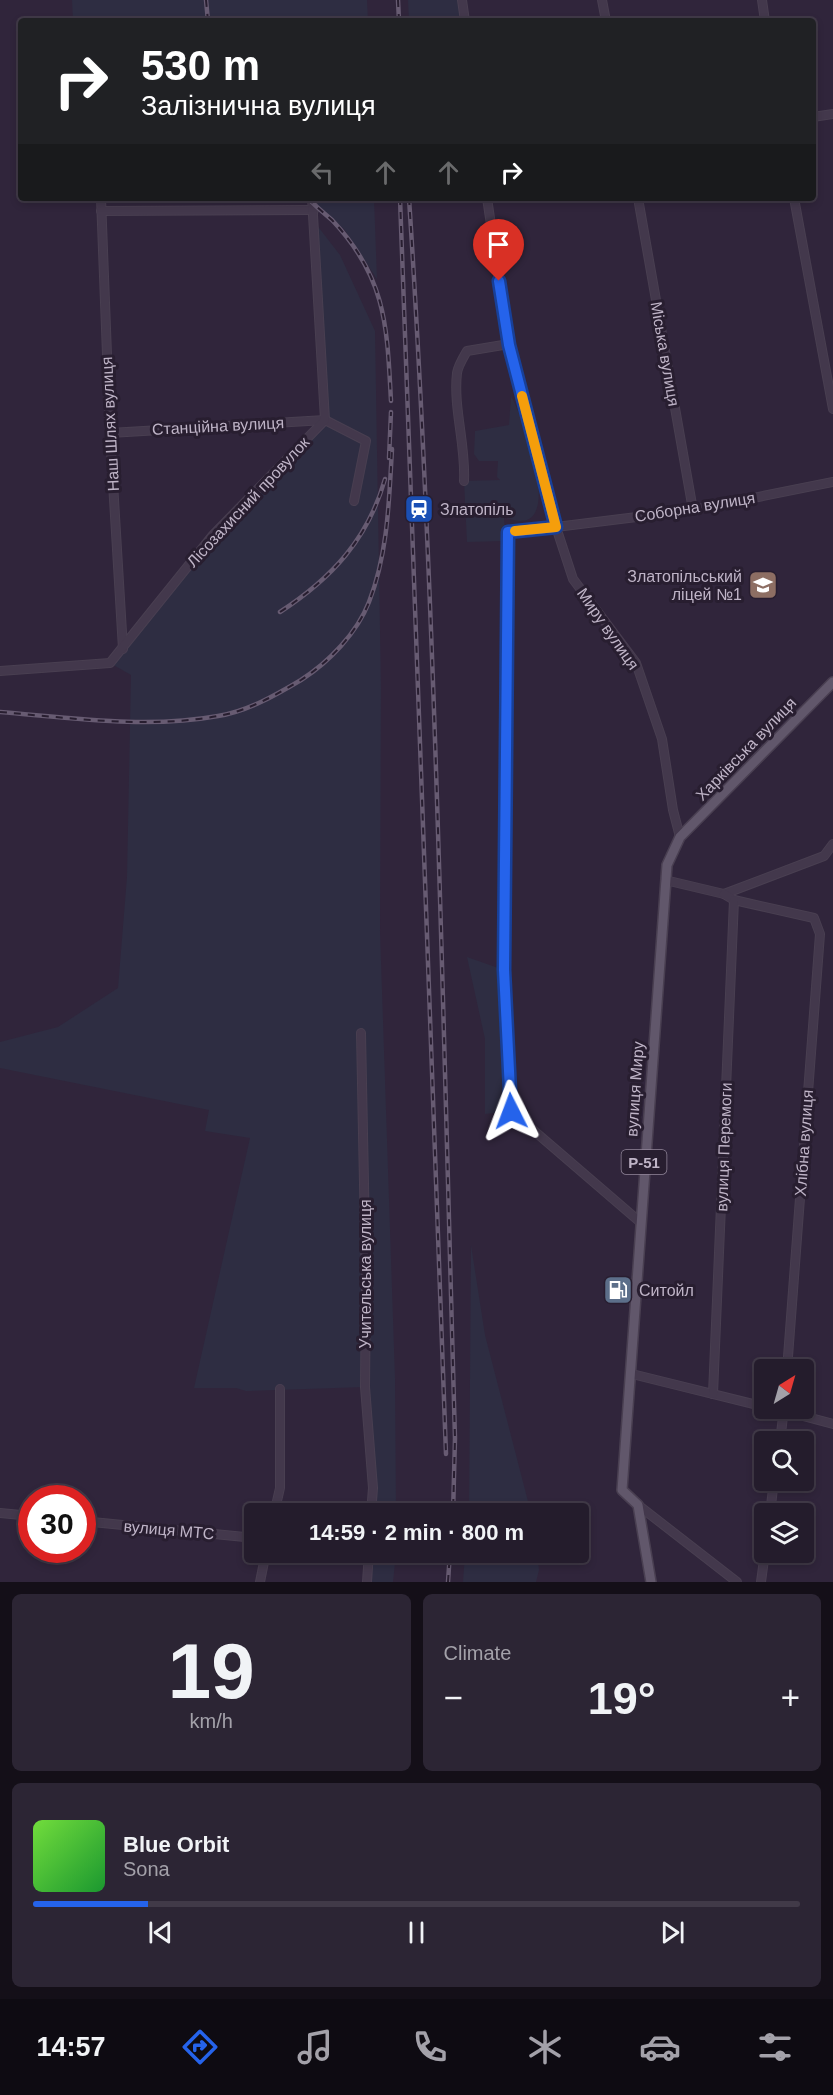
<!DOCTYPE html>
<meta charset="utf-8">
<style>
:root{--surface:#241c2c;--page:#2c2534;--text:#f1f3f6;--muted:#a3a1a9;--line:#413a48;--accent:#2563eb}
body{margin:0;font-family:Helvetica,sans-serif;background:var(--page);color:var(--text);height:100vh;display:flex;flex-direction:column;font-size:22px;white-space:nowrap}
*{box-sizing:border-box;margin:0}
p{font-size:20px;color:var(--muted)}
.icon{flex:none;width:33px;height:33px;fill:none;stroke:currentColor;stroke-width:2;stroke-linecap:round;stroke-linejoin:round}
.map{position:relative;height:1582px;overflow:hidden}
.panel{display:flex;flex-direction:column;gap:12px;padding:12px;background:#140f18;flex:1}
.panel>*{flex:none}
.banner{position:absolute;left:18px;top:18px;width:798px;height:183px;border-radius:6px;box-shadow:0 3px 9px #0003,0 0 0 2px var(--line);background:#202124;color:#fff;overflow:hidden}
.needle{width:39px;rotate:37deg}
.buttons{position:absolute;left:754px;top:1359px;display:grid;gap:12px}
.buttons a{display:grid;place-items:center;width:60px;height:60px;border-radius:6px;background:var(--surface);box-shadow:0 3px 9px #0003,0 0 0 2px var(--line);font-size:30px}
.speed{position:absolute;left:18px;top:1485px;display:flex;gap:12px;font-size:30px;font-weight:700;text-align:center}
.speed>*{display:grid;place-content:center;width:78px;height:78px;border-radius:50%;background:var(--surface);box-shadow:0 3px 9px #0003,0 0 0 2px var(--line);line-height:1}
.speed .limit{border:9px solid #d22;background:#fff;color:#111}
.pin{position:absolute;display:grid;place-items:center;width:51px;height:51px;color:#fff;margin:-62px -26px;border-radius:50% 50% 50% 0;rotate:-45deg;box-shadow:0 0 6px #0007}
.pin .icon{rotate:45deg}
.me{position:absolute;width:66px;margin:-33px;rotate:357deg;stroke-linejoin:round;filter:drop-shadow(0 0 4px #0008)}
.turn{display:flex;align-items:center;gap:21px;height:126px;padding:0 24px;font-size:27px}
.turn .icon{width:78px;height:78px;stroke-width:2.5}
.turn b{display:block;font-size:42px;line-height:51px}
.lanes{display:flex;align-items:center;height:57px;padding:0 24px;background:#0003;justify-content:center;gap:30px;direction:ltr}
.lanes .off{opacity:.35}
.big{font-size:45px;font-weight:700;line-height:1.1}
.panel .card{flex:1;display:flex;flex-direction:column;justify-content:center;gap:9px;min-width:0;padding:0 21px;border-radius:9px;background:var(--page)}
.panel .dial{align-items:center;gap:0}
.dial b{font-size:78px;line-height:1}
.song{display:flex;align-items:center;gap:18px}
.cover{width:72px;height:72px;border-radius:9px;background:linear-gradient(135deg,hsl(100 70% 55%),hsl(130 70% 35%))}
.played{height:6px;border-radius:3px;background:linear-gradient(90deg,var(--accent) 15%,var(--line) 15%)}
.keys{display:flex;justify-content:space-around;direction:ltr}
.heat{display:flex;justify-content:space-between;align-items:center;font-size:33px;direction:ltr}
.panel .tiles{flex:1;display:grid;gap:12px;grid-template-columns:1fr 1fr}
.card:last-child{grid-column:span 2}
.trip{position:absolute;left:244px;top:1503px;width:345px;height:60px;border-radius:6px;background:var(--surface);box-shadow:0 3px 9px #0003,0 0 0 2px var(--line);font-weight:700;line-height:60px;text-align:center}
.menu{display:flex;height:96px;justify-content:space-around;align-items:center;background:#0e0b12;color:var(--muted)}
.menu .icon{width:42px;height:42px}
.menu .active{color:var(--accent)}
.menu b{font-size:27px;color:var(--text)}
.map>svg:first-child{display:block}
</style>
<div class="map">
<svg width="833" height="1582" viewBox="0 0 833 1582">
<rect width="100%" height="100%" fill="#30253b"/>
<g fill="#2e2d42">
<polygon points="72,0 367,0 368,21 73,21"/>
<polygon points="408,0 462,0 465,21 409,21"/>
<polygon points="307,198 374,198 377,279 344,229"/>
<polygon points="316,224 340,255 375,331 381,688 380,931 395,1378 396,1513 371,1513 365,1387 246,1391 236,1388 194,1388 250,1138 205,1131 209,1110 0,1068 0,1042 58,1027 118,988 127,877 131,675 110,663 213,535 325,420"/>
<path d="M 511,396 C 524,419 570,545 504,517 L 505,541 L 467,542 L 464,481 L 500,480 L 497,477 L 498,461 L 479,461 L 474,454 L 475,431 L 509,425 Z"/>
<polygon points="467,957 504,970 511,1111 485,1114 485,1039"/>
<polygon points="471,1245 485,1335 531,1513 469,1513"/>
<polygon points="369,1553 396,1553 393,1582 367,1582"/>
<polygon points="465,1553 537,1553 539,1570 536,1582 463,1582"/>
</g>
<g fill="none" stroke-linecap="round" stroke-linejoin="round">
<g stroke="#493f51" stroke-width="10">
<g id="minor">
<polyline points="462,0 465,21"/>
<polyline points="602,0 606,21"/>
<polyline points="762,0 765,21"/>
<polyline points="813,117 833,114"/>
<polyline points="101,198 110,433 123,649"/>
<polyline points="487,198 509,345 556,527 508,532 504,970 511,1111 640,1222"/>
<polyline points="638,198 693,510"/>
<polyline points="794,198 833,409"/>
<polyline points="101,211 314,210"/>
<polyline points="325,420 366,441 354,501"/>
<polyline points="110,433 325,420"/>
<path d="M 464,481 C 466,445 453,408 457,373 C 458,366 463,358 467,351 L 509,344"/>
<polyline points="0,671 110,663 213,535 325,420 312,198"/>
<polyline points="680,837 673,810 662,739 636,663 573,579 556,527 693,510 833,482"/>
<polyline points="665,880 724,894 824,856 833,844"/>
<polyline points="724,894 734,900 814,918 820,934 787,1370"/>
<polyline points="361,1033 366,1284 365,1387 373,1488 371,1514"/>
<polyline points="632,1374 765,1407"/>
<polyline points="713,1394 734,900"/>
<polyline points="773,1408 833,1424"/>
<polyline points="780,1442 784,1408"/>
<polyline points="638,1505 737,1582"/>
<polyline points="0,1513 32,1516"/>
<polyline points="274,1514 280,1488 280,1389"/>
<polyline points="770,1514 774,1480"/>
<polyline points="82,1521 255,1538"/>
<polyline points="260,1582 266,1552"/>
<polyline points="367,1582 369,1552"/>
<polyline points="761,1582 765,1552"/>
</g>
</g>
<g stroke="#493f51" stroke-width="12">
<polyline id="major" points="651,1582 638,1505 622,1490 667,865 680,837 833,682"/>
</g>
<use href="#minor" stroke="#43384c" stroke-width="8"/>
<use href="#major" stroke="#61576b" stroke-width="9"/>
<g stroke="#675b72" stroke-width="4.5">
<g id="rail">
<polyline points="206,0 208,21"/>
<polyline points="398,0 399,21"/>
<path d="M 308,198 C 315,206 324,213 332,220 C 387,278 387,328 391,401"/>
<polyline points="400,198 446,1454"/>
<path d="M 409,198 C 436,611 443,1025 455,1438 L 453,1514"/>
<polyline points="389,458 391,412"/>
<path d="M 280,612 C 332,578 368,539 385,479"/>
<path d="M 0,712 C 72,718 147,729 218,716 C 248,711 276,695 301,680 C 329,662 357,633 369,602 C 388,553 389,501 392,449"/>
<polyline points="448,1582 450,1552"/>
</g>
</g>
<use href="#rail" stroke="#281e30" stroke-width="2" stroke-dasharray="7" stroke-linecap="butt"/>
</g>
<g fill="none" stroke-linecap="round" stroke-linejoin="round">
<g stroke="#184099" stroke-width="15">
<polyline id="route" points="499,281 509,345 556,527 508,532 504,970 511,1111"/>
</g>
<use href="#route" stroke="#2563eb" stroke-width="10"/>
<polyline stroke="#f59e0b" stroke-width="10" points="515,531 556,527 522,396"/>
</g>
<defs>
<g id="station-square" transform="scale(1.5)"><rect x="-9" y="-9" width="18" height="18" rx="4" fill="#1a4fb4" stroke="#281e30"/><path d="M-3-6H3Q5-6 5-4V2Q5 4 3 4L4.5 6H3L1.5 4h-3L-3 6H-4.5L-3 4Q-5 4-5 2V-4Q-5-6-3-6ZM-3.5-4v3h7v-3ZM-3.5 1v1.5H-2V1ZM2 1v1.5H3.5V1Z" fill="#fff"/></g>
<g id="school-square" transform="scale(1.5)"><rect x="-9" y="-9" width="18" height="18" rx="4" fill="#8d6e63" stroke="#281e30"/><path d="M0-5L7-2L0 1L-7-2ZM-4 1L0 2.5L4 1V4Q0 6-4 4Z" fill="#fff"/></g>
<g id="fuel-square" transform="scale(1.5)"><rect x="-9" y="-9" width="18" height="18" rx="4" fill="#5c6f8a" stroke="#281e30"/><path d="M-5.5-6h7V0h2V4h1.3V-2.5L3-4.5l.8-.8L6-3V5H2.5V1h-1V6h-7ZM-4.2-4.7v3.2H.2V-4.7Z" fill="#fff"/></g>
</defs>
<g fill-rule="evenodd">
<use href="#station-square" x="419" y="509"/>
<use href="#school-square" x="763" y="585"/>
<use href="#fuel-square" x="618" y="1290"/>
</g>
<g text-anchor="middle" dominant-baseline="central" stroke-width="6" stroke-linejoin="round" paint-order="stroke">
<rect fill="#281e30" stroke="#92879a" stroke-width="1.5" x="621.5" y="1150" width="45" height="24" rx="4.5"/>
<g font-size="15" font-weight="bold" fill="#bfb4c7">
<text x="644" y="1162">Р-51</text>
</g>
<g font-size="16" fill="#bfb4c7" stroke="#281e30">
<text transform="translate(665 354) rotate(80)">Міська вулиця</text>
<text transform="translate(110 424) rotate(-93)">Наш Шлях вулиця</text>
<text transform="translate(218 426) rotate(-3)">Станційна вулиця</text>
<text transform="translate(248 502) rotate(-47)">Лісозахисний провулок</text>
<text transform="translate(695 507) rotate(-9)">Соборна вулиця</text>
<text transform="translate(608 629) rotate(55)">Миру вулиця</text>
<text transform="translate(746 749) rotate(-46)">Харківська вулиця</text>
<text transform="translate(635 1089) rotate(-86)">вулиця Миру</text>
<text transform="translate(804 1143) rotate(-86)">Хлібна вулиця</text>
<text transform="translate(724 1147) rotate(-88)">вулиця Перемоги</text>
<text transform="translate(365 1274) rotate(-90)">Учительська вулиця</text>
<text transform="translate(169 1530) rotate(5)">вулиця МТС</text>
</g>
<g font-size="16" fill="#bfb4c7" stroke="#281e30" text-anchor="start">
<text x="440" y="509">Златопіль</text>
<text x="742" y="576" text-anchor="end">Златопільський<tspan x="742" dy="18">ліцей №1</tspan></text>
<text x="639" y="1290">Ситойл</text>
</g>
</g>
</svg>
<div class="buttons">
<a><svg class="needle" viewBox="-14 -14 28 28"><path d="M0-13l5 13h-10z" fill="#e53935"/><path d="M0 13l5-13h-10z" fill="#a3a1a9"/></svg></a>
<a><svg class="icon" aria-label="search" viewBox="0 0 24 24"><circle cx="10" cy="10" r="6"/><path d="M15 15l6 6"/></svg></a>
<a><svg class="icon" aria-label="layers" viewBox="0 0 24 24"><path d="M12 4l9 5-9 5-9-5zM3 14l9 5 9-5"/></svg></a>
</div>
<div class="speed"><div class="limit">30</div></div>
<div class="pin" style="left:499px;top:281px;background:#d93025"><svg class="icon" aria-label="arrive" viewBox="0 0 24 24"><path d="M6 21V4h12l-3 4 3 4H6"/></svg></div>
<svg class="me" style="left:511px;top:1111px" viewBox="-20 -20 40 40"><path d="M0-17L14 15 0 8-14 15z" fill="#2563eb" stroke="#fff" stroke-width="4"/></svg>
<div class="trip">14:59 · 2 min · 800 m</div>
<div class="banner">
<div class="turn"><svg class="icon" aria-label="right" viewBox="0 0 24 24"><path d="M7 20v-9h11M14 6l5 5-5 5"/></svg><div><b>530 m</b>Залізнична вулиця</div></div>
<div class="lanes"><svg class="icon off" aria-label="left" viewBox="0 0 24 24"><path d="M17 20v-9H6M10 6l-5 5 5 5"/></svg><svg class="icon off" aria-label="ahead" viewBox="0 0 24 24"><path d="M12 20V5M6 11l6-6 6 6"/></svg><svg class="icon off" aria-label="ahead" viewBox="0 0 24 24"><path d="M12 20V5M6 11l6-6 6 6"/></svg><svg class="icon" aria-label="right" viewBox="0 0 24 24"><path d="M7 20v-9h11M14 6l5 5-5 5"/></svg></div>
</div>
</div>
<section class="panel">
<div class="tiles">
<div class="card dial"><b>19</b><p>km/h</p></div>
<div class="card"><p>Climate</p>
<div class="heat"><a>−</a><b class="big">19°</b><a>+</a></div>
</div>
<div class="card">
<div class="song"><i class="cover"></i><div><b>Blue Orbit</b><p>Sona</p></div></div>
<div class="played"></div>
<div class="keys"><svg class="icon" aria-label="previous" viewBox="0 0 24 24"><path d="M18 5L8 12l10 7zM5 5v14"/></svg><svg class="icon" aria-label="pause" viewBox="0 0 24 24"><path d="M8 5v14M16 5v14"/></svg><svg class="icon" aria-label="next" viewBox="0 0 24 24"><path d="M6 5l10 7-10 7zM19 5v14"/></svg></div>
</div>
</div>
</section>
<nav class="menu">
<b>14:57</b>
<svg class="icon active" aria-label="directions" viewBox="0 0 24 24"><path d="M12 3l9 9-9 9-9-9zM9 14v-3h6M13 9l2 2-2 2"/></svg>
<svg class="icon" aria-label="music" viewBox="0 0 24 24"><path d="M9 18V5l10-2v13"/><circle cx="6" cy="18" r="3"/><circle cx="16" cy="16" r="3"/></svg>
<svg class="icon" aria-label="phone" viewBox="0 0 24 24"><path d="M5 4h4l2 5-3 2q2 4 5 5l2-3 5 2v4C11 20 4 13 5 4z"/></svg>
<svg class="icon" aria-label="climate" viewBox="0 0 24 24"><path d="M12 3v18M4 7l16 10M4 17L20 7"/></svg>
<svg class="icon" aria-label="car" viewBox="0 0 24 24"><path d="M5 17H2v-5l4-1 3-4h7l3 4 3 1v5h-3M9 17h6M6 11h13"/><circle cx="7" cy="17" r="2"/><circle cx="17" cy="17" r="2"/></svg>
<svg class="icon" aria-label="filters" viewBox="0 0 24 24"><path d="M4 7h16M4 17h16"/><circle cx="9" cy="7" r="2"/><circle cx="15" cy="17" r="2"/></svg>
</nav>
